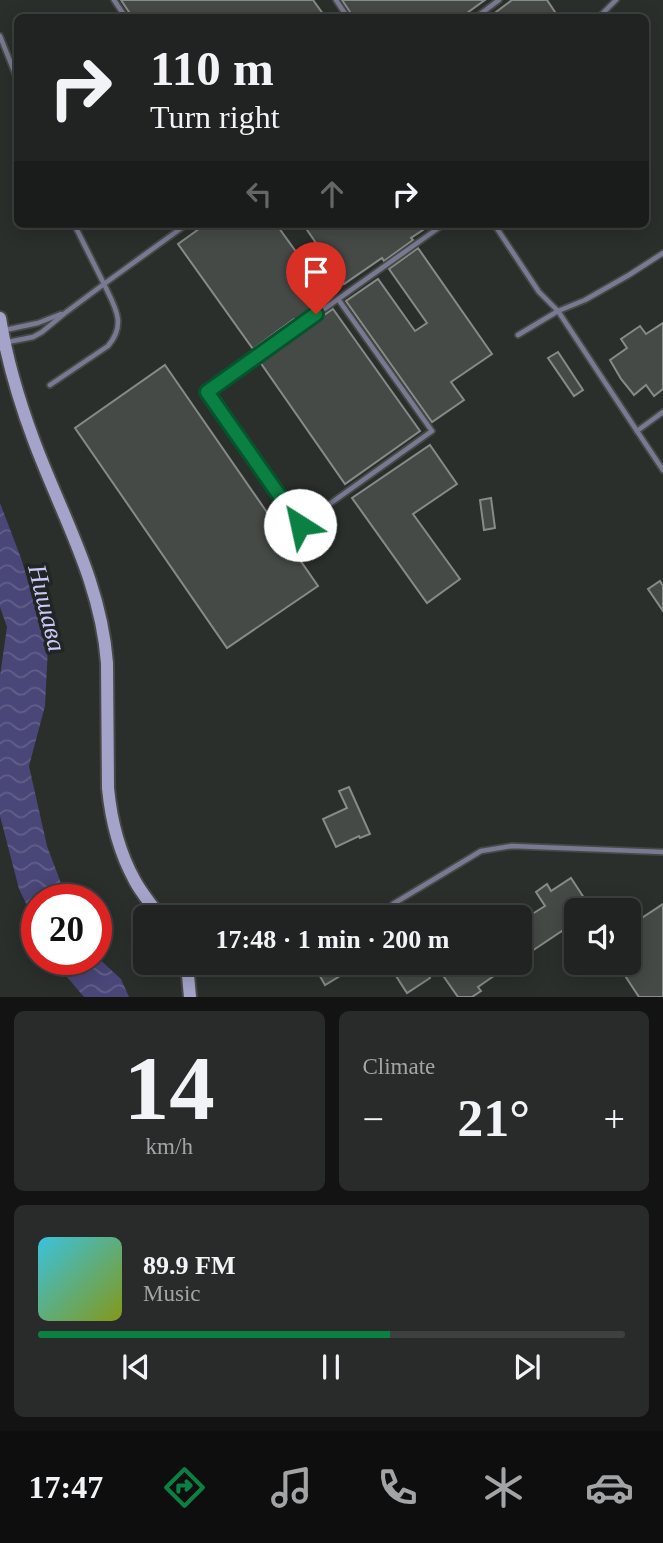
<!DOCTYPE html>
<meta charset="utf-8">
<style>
:root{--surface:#202321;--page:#282b2a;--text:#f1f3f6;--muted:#a2a4a5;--line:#3d403f;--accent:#0b8043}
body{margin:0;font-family:Georgia,serif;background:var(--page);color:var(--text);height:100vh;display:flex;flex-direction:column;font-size:26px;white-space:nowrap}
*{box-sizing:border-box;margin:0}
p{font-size:23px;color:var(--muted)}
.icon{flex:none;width:38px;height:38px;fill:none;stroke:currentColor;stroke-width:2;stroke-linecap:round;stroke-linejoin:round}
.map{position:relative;height:997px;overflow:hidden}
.panel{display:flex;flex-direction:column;gap:14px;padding:14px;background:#121312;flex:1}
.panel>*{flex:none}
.guide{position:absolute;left:14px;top:14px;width:635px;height:214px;border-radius:10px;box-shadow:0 4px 18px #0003,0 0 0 2px var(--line);background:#202321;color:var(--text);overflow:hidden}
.tools{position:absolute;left:564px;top:898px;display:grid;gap:14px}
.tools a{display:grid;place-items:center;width:77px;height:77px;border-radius:10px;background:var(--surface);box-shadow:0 4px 18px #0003,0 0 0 2px var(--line);font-size:35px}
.speed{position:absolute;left:21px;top:884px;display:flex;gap:14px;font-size:35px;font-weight:700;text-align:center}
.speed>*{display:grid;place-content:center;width:91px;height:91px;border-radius:50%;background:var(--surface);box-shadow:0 4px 18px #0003,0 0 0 2px var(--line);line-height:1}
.speed .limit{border:10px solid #d22;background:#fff;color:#111}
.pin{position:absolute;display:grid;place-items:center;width:60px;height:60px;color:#fff;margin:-72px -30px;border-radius:50% 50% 50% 0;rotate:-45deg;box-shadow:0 0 7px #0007}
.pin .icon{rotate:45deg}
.me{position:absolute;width:77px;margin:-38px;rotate:325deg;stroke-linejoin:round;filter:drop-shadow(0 0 5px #0008)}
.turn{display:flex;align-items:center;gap:24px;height:147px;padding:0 21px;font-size:32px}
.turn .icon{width:91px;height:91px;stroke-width:2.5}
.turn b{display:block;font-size:49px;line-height:60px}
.lanes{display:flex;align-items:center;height:66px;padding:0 21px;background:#0003;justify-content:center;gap:35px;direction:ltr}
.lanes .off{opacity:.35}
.big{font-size:52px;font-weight:700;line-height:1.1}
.panel .tile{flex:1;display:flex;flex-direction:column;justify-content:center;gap:10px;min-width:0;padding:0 24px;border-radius:10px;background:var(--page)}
.panel .dial{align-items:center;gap:0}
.dial b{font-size:91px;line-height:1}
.song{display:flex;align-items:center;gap:21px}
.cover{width:84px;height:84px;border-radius:10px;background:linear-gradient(135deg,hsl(190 70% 55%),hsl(70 70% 35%))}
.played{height:7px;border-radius:4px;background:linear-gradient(90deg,var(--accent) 60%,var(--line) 60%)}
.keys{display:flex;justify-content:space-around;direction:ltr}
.heat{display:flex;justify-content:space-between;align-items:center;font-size:38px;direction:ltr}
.panel .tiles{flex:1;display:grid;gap:14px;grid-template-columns:1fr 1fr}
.tile:last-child{grid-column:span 2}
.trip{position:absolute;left:133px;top:905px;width:399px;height:70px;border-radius:10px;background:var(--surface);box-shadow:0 4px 18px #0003,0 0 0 2px var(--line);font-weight:700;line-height:70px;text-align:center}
.menu{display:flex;height:112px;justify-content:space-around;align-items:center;background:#0d0e0d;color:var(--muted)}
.menu .icon{width:49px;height:49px}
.menu .active{color:var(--accent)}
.menu b{font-size:32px;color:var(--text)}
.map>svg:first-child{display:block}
</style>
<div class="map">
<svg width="663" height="997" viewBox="0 0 663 997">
<defs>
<pattern id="water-waves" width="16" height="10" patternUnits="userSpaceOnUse" patternTransform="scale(1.75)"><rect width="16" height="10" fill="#494678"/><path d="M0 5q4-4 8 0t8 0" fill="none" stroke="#62608a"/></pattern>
</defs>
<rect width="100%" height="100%" fill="#2a2f2c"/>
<g fill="url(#water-waves)">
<polygon points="0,503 21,558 48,647 45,706 29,766 47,846 67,899 37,900 37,926 19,889 0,816 0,676 7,627 0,607"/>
<polygon points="96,956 121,979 129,997 84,997 56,964 53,959 96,959"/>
</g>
<g fill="#454a47" stroke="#858b88" stroke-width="2">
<polygon points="121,0 313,0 326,18 133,18"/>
<polygon points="342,0 485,0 460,18 354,18"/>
<polygon points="512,0 547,0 559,18 488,18"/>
<polygon points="206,224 276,224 328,296 325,298 327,301 297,322 294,319 253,349 178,244"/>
<polygon points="303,224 432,224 411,238 413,240 384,261 382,258 344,284"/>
<polygon points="418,248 492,354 451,382 464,400 432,422 346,301 378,279 415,331 427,323 389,269"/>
<polygon points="333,309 420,431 345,484 260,362 303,332 302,330"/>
<polygon points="663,323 663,389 654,396 646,385 634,395 621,379 610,360 627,348 621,339 640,326 646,334"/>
<polygon points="558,352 583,390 574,396 548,358"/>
<polygon points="165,365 318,586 227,648 75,428"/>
<polygon points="430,445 457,484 413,514 460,579 427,603 352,498"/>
<polygon points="491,498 495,528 484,530 480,500"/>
<polygon points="660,581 663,586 663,611 648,589"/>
<polygon points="349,787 370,834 360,838 359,836 336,847 323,819 347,808 339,791"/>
<polygon points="571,878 592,910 576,910 576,926 564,934 562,931 520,959 520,931 533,922 529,916 545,906 536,892 547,884 551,891"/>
<polygon points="663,904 663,997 639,997 616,962 628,962 628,927"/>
<polygon points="312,962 338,962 345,973 325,985"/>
<polygon points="387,962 420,962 430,978 407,993"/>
<polygon points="472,962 514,962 478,987 481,991 472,997 458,997 444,977 463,964 465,967"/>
</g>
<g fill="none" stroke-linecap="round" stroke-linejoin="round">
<g stroke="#464a47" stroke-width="8">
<g id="service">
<polyline points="114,0 126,18"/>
<polyline points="336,0 348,18"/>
<polyline points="475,18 499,0"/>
<polyline points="598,18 616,0"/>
<polyline points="0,36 18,81"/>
<polyline points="494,224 539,292 558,311 637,431 663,412"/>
<polyline points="338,299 432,431 300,525 207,392 444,224"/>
<polyline points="5,330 38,323 61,314"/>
<polyline points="518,335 558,311 585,300 629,275 663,253"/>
<polyline points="8,342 33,337 42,332 65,313 104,284 74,224"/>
<path d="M 50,385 L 108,346 C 127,324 115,307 104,284 L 187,224"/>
<polyline points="637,431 663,470"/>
<polyline points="393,904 481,851 512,846 663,852"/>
</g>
</g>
<g stroke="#464a47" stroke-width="16">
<g id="secondary">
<path d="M 0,318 C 7,361 19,401 34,441 C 62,516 101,582 107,663 L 108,788 C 111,820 119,852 135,881 C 142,894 152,905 160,917"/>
<polyline points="184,962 188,975 190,997"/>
</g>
</g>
<use href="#service" stroke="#797991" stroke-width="4.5"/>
<use href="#secondary" stroke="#a4a4ca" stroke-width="12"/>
</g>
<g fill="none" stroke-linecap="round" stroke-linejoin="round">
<g stroke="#07532c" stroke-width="18">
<polyline id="route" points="300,525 207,392 316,314"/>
</g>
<use href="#route" stroke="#0b8043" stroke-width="12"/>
</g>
<g text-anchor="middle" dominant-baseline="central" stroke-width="7" stroke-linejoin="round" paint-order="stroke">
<g font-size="26" font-style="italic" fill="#cacafa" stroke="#212523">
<text transform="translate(47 608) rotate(76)">Нишава</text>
</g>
</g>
</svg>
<div class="tools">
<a><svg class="icon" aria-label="sound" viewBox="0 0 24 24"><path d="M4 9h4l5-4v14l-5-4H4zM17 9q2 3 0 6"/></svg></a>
</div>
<div class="speed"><div class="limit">20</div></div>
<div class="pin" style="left:316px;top:314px;background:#d93025"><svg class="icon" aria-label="arrive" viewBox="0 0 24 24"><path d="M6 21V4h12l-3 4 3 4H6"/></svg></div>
<svg class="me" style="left:300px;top:525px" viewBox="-20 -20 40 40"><circle r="19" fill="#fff"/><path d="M0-13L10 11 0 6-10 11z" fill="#0b8043"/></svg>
<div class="trip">17:48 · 1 min · 200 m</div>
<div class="guide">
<div class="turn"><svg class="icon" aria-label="right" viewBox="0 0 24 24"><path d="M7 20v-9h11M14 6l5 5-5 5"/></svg><div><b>110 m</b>Turn right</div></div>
<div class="lanes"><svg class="icon off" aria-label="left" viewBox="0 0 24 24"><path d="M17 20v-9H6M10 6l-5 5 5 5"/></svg><svg class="icon off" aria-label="ahead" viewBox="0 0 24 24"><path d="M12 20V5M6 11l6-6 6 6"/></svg><svg class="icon" aria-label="right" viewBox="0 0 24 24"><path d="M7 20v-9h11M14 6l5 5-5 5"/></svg></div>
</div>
</div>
<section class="panel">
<div class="tiles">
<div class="tile dial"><b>14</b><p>km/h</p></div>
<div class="tile"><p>Climate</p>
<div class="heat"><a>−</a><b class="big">21°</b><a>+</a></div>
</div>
<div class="tile">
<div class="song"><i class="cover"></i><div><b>89.9 FM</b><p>Music</p></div></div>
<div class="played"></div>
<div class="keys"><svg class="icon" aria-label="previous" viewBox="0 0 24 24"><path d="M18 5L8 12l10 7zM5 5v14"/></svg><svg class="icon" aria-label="pause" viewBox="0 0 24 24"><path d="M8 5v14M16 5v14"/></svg><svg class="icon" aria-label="next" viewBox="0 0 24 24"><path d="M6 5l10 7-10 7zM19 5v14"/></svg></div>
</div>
</div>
</section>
<nav class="menu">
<b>17:47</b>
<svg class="icon active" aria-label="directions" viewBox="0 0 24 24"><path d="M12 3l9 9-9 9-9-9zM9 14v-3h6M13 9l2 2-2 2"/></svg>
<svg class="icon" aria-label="music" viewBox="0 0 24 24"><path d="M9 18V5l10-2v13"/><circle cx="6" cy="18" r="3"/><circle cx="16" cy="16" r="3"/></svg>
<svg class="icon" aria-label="phone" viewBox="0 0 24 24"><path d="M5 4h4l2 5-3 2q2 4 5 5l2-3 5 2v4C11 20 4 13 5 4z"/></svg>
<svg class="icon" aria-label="climate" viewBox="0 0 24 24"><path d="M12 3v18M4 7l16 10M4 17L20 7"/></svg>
<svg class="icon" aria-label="car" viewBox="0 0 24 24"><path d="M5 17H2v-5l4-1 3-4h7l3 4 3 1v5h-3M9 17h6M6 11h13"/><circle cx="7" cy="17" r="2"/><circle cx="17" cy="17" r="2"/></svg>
</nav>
